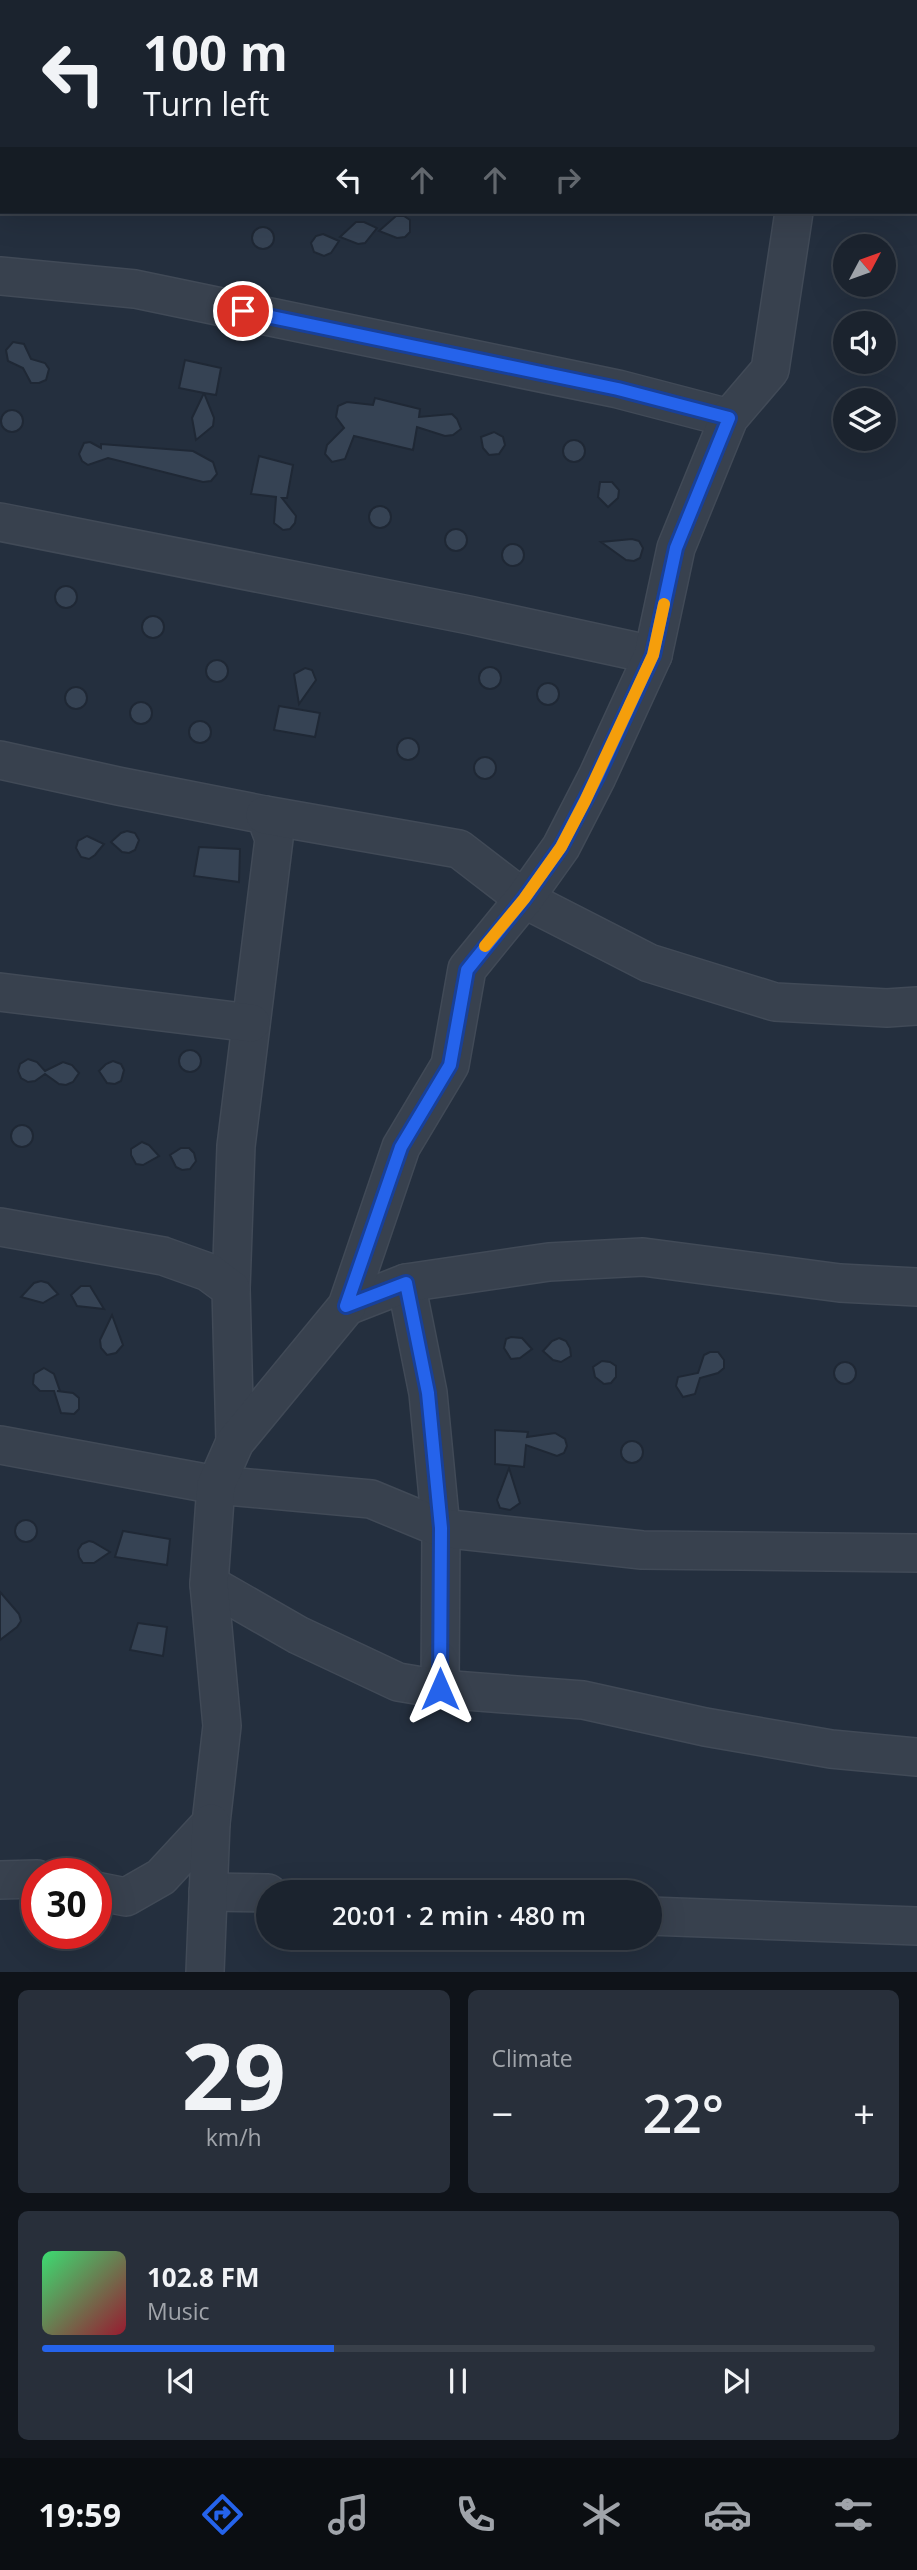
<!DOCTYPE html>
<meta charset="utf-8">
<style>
:root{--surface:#1b232e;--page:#282f3a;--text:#f1f3f6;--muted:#a0a4aa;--line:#39404a;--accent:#2563eb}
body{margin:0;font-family:"Open Sans",sans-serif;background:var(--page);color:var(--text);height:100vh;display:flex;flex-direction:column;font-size:26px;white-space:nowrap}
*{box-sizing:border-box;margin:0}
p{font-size:23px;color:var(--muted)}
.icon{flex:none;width:38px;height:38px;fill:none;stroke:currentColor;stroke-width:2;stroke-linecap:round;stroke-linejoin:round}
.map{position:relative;height:1972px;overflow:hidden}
.details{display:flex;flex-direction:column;gap:18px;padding:18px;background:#0f1319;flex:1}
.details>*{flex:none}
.banner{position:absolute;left:0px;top:0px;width:917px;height:214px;box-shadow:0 7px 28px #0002,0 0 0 2px var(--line);background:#1b232e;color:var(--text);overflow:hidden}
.needle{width:46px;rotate:49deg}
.fabs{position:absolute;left:833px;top:234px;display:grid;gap:14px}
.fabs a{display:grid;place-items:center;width:63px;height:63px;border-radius:50%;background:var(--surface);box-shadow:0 7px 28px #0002,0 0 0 2px var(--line);font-size:35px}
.speed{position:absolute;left:21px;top:1858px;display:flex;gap:14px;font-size:35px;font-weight:700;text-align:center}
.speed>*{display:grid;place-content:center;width:91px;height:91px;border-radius:50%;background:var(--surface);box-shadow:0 7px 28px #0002,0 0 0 2px var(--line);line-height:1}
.speed .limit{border:10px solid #d22;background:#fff;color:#111}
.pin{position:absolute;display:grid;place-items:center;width:60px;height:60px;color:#fff;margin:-30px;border:4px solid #fff;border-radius:50%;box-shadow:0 2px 7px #0007}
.me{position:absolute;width:77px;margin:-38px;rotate:0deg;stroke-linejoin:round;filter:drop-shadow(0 0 5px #0008)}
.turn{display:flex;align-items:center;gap:24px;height:147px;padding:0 28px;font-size:32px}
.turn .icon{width:91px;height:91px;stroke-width:2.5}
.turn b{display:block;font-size:49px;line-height:60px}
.lanes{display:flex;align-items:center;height:66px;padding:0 28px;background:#0003;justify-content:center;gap:35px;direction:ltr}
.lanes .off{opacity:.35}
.big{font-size:52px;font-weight:600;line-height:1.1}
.details .tile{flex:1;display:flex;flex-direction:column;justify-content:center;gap:10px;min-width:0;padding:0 24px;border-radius:10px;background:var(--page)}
.details .dial{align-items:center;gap:0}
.dial b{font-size:91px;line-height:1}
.song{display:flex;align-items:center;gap:21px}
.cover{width:84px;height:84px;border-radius:10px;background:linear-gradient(135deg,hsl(140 70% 55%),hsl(350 70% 35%))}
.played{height:7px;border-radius:4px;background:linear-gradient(90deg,var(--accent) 35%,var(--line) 35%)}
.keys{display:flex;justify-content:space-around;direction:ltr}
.heat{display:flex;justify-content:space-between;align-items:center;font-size:38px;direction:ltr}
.details .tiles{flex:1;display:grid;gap:18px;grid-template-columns:1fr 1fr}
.tile:last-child{grid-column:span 2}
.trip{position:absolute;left:256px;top:1880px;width:406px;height:70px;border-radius:35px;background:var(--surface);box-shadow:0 7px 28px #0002,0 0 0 2px var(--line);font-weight:600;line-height:70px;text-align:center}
.dock{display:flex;height:112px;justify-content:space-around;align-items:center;background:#0b0e12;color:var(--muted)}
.dock .icon{width:49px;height:49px}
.dock .on{color:var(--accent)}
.dock b{font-size:32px;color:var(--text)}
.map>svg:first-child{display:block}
</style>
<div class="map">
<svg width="917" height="1972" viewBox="0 0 917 1972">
<rect width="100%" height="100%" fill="#242f3e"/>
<g fill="#364354" stroke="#1f2835" stroke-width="2">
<polygon points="396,216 404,216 410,220 410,232 405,237 397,238 379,231"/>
<polygon points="356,222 364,222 377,228 365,243 358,244 340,237"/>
<circle cx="263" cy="238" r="11"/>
<polygon points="323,234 339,241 331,253 324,256 314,252 311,243 316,236"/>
<polygon points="13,342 24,344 31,359 45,363 49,369 46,380 39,383 31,383 23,368 8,361 6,350"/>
<polygon points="185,360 221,368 216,395 204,393 214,418 213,426 196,440 192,418 204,393 179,388"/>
<polygon points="375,398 420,409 419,417 452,414 457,419 461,429 453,435 445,436 417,427 413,450 354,436 345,459 332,462 325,454 327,445 344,428 336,417 338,406 347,402 373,405"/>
<circle cx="12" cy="421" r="11"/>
<polygon points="494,432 503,437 505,445 499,454 489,455 483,448 481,437"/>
<circle cx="574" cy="451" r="11"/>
<polygon points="90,442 101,448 101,444 193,451 213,462 217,474 211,481 203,482 108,458 88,465 82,461 79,454 84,443"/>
<polygon points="259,456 293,465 287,498 282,498 296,516 295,523 290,529 283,530 274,523 276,497 251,494"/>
<polygon points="600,482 612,482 619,490 618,498 608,507 598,497"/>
<circle cx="380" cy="517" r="11"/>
<circle cx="456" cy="540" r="11"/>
<polygon points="632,539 639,541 643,548 640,558 634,561 626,560 601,542"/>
<circle cx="513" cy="555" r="11"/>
<circle cx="66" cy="597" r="11"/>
<circle cx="153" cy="627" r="11"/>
<circle cx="217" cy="671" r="11"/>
<circle cx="490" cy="678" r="11"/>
<polygon points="305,668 312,670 316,680 299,704 294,674"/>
<circle cx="548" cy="694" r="11"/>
<circle cx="76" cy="698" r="11"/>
<circle cx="141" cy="713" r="11"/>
<polygon points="279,706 320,713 315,737 274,730"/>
<circle cx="200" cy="732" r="11"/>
<circle cx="408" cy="749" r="11"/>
<circle cx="485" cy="768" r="11"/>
<polygon points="127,831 135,833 139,840 135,850 129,853 122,852 111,842 121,833"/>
<polygon points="87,836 104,844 95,855 89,859 81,857 76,848 78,841"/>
<polygon points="199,847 240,849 239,882 194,876"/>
<circle cx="190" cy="1061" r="11"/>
<polygon points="28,1059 37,1062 45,1071 63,1062 72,1065 79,1073 73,1082 66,1085 59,1084 45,1074 35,1081 28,1082 21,1078 18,1071 20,1064"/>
<polygon points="113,1061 121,1064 124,1070 121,1081 115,1084 107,1083 99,1071 106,1064"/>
<circle cx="22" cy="1136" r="11"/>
<polygon points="142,1142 149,1145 159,1156 143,1165 136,1164 131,1155 131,1149"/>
<polygon points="181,1148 189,1148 194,1153 196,1161 190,1169 182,1170 176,1167 170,1155"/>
<polygon points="41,1281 48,1283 58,1294 43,1303 21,1297 34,1283"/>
<polygon points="81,1286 90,1286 104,1309 77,1306 71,1295"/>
<polygon points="112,1315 123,1345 116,1353 107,1355 101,1348 100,1340"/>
<polygon points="511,1337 522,1338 532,1349 520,1358 511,1359 504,1348 506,1339"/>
<polygon points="559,1338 566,1341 570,1348 571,1356 561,1362 553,1360 543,1351 552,1341"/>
<polygon points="710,1352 718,1352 724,1360 724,1368 718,1373 700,1378 695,1394 683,1397 676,1386 678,1377 698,1373 704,1355"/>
<polygon points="602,1361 610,1362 616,1366 616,1377 611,1383 604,1384 595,1377 593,1367"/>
<circle cx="845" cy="1373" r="11"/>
<polygon points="44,1368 54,1374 60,1391 57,1391 73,1393 79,1398 79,1409 74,1414 61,1413 54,1391 40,1391 33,1384 34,1374"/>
<polygon points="495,1430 528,1432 527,1437 555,1433 565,1439 567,1446 564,1453 557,1456 526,1445 524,1467 495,1464"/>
<circle cx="632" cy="1452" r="11"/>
<polygon points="509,1468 520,1503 510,1510 500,1508 497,1500"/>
<circle cx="26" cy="1531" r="11"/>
<polygon points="123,1531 170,1539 167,1565 115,1557"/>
<polygon points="89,1541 93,1542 110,1552 94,1563 83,1563 79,1557 78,1550 82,1544"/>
<polygon points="0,1592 19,1614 21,1621 17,1627 0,1640"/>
<polygon points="138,1623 167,1627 163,1656 130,1650"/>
</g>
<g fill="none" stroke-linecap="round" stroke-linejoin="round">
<g stroke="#414a57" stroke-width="40">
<g id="minor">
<polyline points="84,0 94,2"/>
<polyline points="809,2 809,0"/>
<polyline points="0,276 135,289 618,389 729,418"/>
<polyline points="0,522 469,615 653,655"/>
<polyline points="0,760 118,786 265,815 274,839 236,1146 231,1289"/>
<polyline points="265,815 459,849 524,899 649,963 775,1002 887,1008 917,1006"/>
<polyline points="0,992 251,1023"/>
<polyline points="0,1227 163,1256 208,1272 231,1289 235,1442"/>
<polyline points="406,1283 428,1393 441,1528 440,1689"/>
<polyline points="347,1306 406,1283 549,1262 643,1257 840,1283 917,1287"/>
<polyline points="0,1445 216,1485 371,1499 441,1528 642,1550 917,1553"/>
<polyline points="209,1584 298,1635 398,1682 440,1689 583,1700 705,1727 831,1749 917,1757"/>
<polyline points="0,1880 37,1879"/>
<polyline points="96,1891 126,1897 161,1877 211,1823 222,1726 209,1584 216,1485 235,1442 347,1306 401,1147 450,1065 467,969 524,899 561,847 597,777 653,655 676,548 729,418 770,370 794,212"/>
<polyline points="208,1892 268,1893"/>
<polyline points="649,1916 917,1926"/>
<polyline points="205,1972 211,1823"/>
</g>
</g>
<use href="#minor" stroke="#38414e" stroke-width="37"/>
</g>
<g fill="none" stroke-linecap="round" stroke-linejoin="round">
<g stroke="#184099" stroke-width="18">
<polyline id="route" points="243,311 618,389 729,418 676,548 653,655 597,777 561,847 524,899 467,970 450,1065 401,1147 346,1306 406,1283 428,1393 441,1528 440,1689"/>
</g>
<use href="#route" stroke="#2563eb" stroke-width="12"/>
<polyline stroke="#f59e0b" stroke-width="12" points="485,946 524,899 561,847 585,801 653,655 664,604"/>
</g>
</svg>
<div class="fabs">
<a><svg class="needle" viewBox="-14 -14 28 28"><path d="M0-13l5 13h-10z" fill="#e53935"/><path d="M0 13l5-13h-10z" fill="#a0a4aa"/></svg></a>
<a><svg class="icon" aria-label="sound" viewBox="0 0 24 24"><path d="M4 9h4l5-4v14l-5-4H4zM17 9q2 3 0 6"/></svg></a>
<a><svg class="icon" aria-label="layers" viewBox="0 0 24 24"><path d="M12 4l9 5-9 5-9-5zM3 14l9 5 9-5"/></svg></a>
</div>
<div class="speed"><div class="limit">30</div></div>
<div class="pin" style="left:243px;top:311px;background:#d93025"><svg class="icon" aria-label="arrive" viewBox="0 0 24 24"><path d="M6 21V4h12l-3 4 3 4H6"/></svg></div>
<svg class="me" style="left:440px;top:1689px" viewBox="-20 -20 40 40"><path d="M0-17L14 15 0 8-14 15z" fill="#2563eb" stroke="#fff" stroke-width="4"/></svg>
<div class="trip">20:01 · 2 min · 480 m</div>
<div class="banner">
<div class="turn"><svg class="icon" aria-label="left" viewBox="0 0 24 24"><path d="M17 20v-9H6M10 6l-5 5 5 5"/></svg><div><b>100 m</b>Turn left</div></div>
<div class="lanes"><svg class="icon" aria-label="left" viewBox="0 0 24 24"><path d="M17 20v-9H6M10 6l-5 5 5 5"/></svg><svg class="icon off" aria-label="ahead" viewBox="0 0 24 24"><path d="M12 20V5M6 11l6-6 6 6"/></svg><svg class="icon off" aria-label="ahead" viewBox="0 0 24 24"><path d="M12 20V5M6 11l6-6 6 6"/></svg><svg class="icon off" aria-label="right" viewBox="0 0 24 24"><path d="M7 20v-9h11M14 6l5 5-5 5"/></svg></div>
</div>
</div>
<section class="details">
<div class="tiles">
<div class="tile dial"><b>29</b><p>km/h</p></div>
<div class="tile"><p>Climate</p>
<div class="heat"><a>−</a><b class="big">22°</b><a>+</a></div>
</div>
<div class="tile">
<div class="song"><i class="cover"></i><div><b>102.8 FM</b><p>Music</p></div></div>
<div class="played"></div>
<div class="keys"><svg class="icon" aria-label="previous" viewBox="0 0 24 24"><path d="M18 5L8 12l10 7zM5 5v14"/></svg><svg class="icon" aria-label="pause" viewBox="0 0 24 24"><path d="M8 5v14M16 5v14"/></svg><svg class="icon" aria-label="next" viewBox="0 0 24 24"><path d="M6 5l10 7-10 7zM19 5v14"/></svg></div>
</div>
</div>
</section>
<nav class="dock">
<b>19:59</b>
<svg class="icon on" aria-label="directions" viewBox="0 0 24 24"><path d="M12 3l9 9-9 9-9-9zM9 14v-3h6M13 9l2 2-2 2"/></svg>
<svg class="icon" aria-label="music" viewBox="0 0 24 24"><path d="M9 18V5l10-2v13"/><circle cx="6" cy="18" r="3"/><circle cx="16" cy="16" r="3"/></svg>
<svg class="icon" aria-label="phone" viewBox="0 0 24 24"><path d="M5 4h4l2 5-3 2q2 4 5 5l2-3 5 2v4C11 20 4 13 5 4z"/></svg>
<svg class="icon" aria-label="climate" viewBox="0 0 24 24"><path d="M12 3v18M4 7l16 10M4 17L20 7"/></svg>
<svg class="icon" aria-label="car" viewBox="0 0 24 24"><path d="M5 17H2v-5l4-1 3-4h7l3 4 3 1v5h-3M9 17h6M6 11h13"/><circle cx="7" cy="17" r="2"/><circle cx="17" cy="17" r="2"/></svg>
<svg class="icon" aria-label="filters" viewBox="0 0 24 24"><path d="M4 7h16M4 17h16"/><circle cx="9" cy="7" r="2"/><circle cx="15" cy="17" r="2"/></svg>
</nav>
